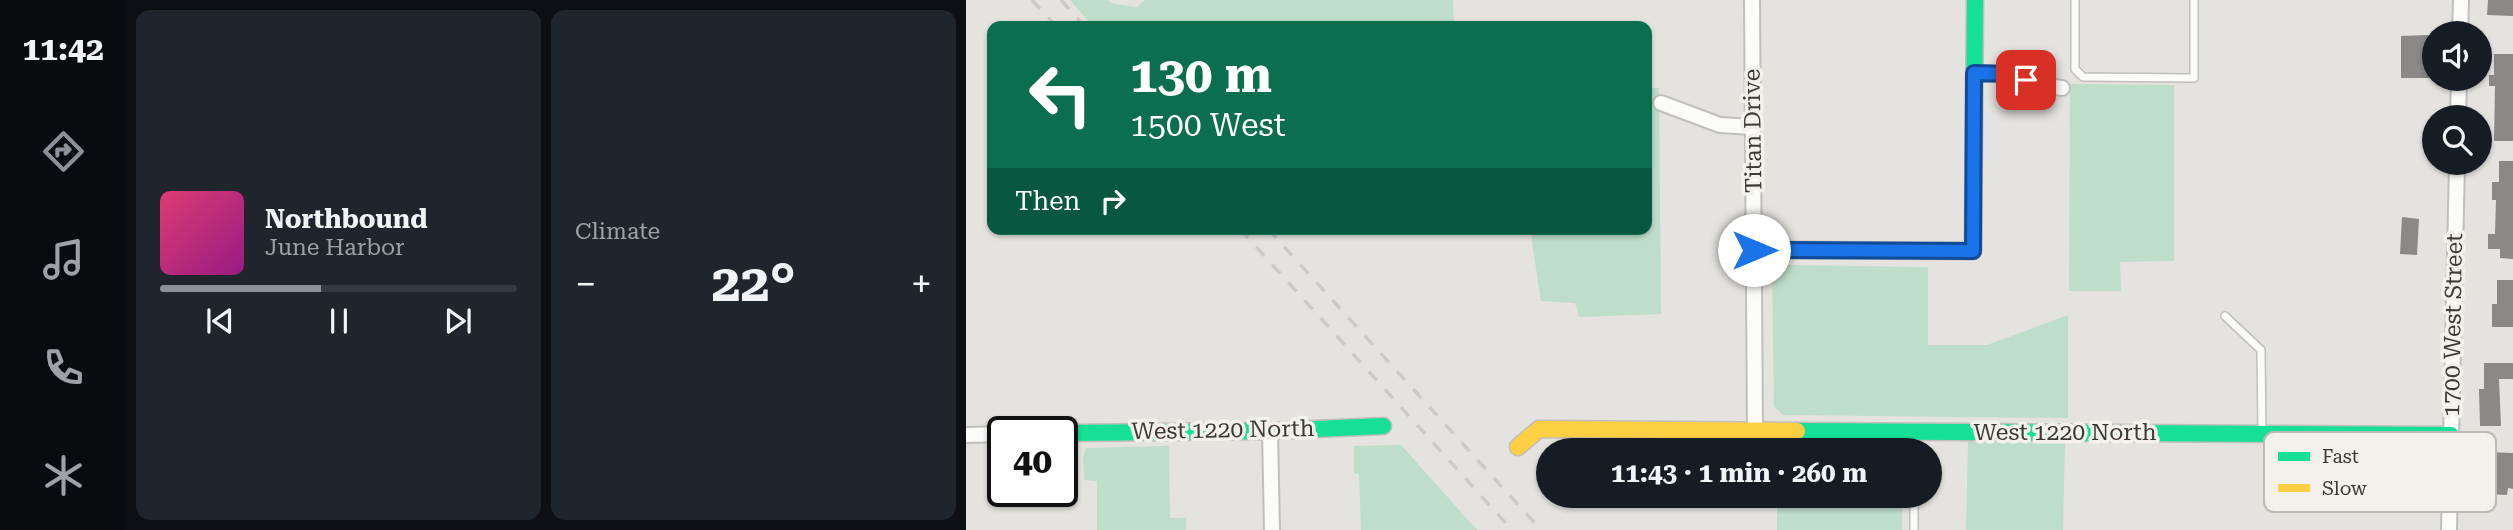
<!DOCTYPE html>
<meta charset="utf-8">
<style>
:root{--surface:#171b24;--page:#20242c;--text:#f1f3f6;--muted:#9ea1a6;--line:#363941;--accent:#8c9099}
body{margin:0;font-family:"Roboto Serif",serif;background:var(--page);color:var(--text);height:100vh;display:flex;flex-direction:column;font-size:26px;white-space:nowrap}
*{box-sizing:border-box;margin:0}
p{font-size:23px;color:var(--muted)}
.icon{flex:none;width:38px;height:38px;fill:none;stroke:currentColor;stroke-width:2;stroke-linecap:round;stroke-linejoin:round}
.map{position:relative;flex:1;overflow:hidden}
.side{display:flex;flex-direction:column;gap:10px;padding:10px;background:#0d0f14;width:840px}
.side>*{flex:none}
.guide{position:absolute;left:21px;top:21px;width:665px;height:214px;border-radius:14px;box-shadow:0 2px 5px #0004;background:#0b6e4f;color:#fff;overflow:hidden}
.buttons{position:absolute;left:1456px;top:21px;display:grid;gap:14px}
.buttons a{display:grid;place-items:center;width:70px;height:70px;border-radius:50%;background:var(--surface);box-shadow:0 2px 5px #0004;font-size:35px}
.speed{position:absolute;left:21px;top:416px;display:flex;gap:14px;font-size:35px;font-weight:700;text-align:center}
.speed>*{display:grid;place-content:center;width:91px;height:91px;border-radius:50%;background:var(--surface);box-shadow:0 2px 5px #0004;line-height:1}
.speed .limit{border:4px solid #111;border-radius:10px;background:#fff;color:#111}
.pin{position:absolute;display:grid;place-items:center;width:60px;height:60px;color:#fff;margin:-30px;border-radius:14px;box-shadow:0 4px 10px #0006}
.me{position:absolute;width:77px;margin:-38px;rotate:90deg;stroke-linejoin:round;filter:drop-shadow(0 0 5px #0008)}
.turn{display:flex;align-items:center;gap:24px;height:147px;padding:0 28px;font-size:32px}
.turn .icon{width:91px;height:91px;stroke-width:2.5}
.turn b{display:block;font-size:49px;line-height:60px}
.then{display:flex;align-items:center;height:66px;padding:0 28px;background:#0003;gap:14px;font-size:26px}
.big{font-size:52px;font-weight:700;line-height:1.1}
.side .card{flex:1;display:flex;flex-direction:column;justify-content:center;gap:10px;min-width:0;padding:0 24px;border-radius:14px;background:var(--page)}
.song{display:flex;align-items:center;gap:21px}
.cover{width:84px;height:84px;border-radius:10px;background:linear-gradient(135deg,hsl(340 70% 55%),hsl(310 70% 35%))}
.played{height:7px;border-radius:4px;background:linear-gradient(90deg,var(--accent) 45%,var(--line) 45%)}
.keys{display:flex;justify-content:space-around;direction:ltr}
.heat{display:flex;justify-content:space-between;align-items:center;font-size:38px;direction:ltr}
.side .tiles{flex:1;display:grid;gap:10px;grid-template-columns:repeat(2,1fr)}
.trip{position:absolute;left:570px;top:438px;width:406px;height:70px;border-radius:35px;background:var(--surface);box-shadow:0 2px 5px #0004;font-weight:700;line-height:70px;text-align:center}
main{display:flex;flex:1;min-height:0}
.menu{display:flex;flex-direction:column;width:126px;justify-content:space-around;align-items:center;background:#090b0e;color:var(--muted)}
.menu .icon{width:49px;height:49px}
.menu .selected{color:var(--accent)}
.menu b{font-size:32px;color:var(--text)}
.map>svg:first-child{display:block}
</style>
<main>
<nav class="menu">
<b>11:42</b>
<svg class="icon selected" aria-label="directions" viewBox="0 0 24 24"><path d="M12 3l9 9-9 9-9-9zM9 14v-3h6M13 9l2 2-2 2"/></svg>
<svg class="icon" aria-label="music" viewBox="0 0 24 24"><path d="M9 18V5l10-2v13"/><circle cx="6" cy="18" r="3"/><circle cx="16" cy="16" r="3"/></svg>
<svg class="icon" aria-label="phone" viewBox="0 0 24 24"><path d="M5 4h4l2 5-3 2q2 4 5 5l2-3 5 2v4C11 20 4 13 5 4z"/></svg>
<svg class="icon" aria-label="climate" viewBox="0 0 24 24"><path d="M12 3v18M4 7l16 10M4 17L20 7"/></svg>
</nav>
<section class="side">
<div class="tiles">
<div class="card">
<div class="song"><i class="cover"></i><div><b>Northbound</b><p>June Harbor</p></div></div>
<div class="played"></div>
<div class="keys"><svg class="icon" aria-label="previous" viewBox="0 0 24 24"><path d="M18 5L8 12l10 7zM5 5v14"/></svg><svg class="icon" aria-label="pause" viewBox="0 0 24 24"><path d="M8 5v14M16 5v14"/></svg><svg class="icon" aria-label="next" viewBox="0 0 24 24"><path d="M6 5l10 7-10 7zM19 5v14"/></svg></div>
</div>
<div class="card"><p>Climate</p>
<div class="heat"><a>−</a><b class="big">22°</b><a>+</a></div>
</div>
</div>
</section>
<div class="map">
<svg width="1547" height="530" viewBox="0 0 1547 530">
<rect width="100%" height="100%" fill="#e5e3e0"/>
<g fill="#bfddcb">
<polygon points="104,0 141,0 148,4 171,7 179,0 487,0 488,26 127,26"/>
<polygon points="1104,84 1208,85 1208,261 1154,262 1155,291 1103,291"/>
<polygon points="681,88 693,88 695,314 613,317 609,303 575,301 564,229 681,229"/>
<polygon points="819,265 962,267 962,345 1021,345 1102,315 1102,418 817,415 808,406 806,273 809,269"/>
<polygon points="1002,442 1099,443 1097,530 1000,530"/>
<polygon points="811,444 938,445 938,450 811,450"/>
<polygon points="435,445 511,530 395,530 393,474 388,473 388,446"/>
<polygon points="203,446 204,518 220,518 220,530 131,530 131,481 118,480 117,457 120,448"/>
<polygon points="811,495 937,495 936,530 811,530"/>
</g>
<g fill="#8a8988">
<polygon points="1522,0 1547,0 1547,16 1521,15"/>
<polygon points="1462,35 1463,78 1435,78 1435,36"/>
<polygon points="1528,54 1547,54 1547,141 1528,141 1529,86 1523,86 1523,75 1528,75"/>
<polygon points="1533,161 1547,161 1547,259 1534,258 1534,249 1522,249 1522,234 1529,234 1530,200 1526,200 1526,182 1533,182"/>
<polygon points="1436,217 1453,219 1451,255 1434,254"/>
<polygon points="1531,280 1547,280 1547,327 1526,327 1526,304 1531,304"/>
<polygon points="1518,363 1547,363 1547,379 1533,379 1535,426 1514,426 1513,389 1518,389"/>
<polygon points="1522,452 1547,453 1547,489 1542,488 1541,495 1521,494"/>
</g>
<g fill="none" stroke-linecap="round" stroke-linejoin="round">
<g stroke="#c1bfbd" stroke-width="10">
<g id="lane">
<polyline points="1109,0 1109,69 1117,77 1228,78 1228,0"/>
<polyline points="1259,316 1295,350 1296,433"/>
<polyline points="948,450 948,432"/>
<polyline points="948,530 948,495"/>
</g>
</g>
<g stroke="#c1bfbd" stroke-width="18">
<g id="street">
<polyline points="786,0 789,430"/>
<polyline points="1494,33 1495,0"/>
<polyline points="1008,73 1043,74 1080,86 1096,88"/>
<polyline points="695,103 754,125 787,127"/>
<polyline points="1492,117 1493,79"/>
<polyline points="304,431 306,530"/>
<polyline points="0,435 37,434"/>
<polyline points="1483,530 1491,163"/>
</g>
</g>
<g stroke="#c1bfbd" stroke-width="19">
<g id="fast">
<polyline points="788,250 1007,251 1009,0"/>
<polyline points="831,431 1485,435"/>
<polyline points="96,433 304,431 417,426"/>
</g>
</g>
<g stroke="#c1bfbd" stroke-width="19">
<polyline id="slow" points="552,447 573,429 831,431"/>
</g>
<use href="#lane" stroke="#fbfbfa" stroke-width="7"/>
<use href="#street" stroke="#fbfbfa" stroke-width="14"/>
<use href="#fast" stroke="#16e098" stroke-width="16"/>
<use href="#slow" stroke="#ffcf43" stroke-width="16"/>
<g stroke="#cccbca" stroke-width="3.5" stroke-dasharray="12 12" stroke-linecap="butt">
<polyline points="66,0 90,26"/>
<polyline points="95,0 118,26"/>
<polyline points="274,229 546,530"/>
<polyline points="302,229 575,530"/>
</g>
</g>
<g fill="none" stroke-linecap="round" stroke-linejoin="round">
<g stroke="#114b97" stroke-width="18">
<polyline id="route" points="788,250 1007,251 1008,73 1044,74 1060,80"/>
</g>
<use href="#route" stroke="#1a73e8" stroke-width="12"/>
</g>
<g text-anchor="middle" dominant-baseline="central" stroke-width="7" stroke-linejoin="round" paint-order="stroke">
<g font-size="23" fill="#3c3a38" stroke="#f4f0eb">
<text transform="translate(787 131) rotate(-91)">Titan Drive</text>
<text transform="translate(1487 325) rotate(-89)">1700 West Street</text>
<text transform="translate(257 430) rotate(-1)">West 1220 North</text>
<text x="1099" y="432">West 1220 North</text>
</g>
</g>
<rect x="1298" y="432" width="232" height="80" rx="10" fill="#f4f0eb" stroke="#bdb9b5" stroke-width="2"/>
<rect x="1312" y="452" width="32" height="9" fill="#16e098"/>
<rect x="1312" y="484" width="32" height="8" fill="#ffcf43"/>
<g font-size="19" fill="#3c3a38">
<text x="1356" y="463">Fast</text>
<text x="1356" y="495">Slow</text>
</g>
</svg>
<div class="buttons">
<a><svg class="icon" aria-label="sound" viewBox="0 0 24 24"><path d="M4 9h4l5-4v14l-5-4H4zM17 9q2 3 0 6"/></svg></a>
<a><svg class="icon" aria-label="search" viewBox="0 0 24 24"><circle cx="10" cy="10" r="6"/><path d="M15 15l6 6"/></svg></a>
</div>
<div class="speed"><div class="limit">40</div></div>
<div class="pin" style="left:1060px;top:80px;background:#d93025"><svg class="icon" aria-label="arrive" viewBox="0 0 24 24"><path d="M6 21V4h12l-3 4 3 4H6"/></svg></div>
<svg class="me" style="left:788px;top:250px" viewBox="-20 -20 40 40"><circle r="19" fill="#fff"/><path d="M0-13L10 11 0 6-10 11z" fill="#1a73e8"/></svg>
<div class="trip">11:43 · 1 min · 260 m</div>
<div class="guide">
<div class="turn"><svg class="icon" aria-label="left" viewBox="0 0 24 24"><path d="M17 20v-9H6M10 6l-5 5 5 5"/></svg><div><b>130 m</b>1500 West</div></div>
<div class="then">Then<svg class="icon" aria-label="right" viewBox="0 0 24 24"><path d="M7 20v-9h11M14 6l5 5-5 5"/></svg></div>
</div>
</div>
</main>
